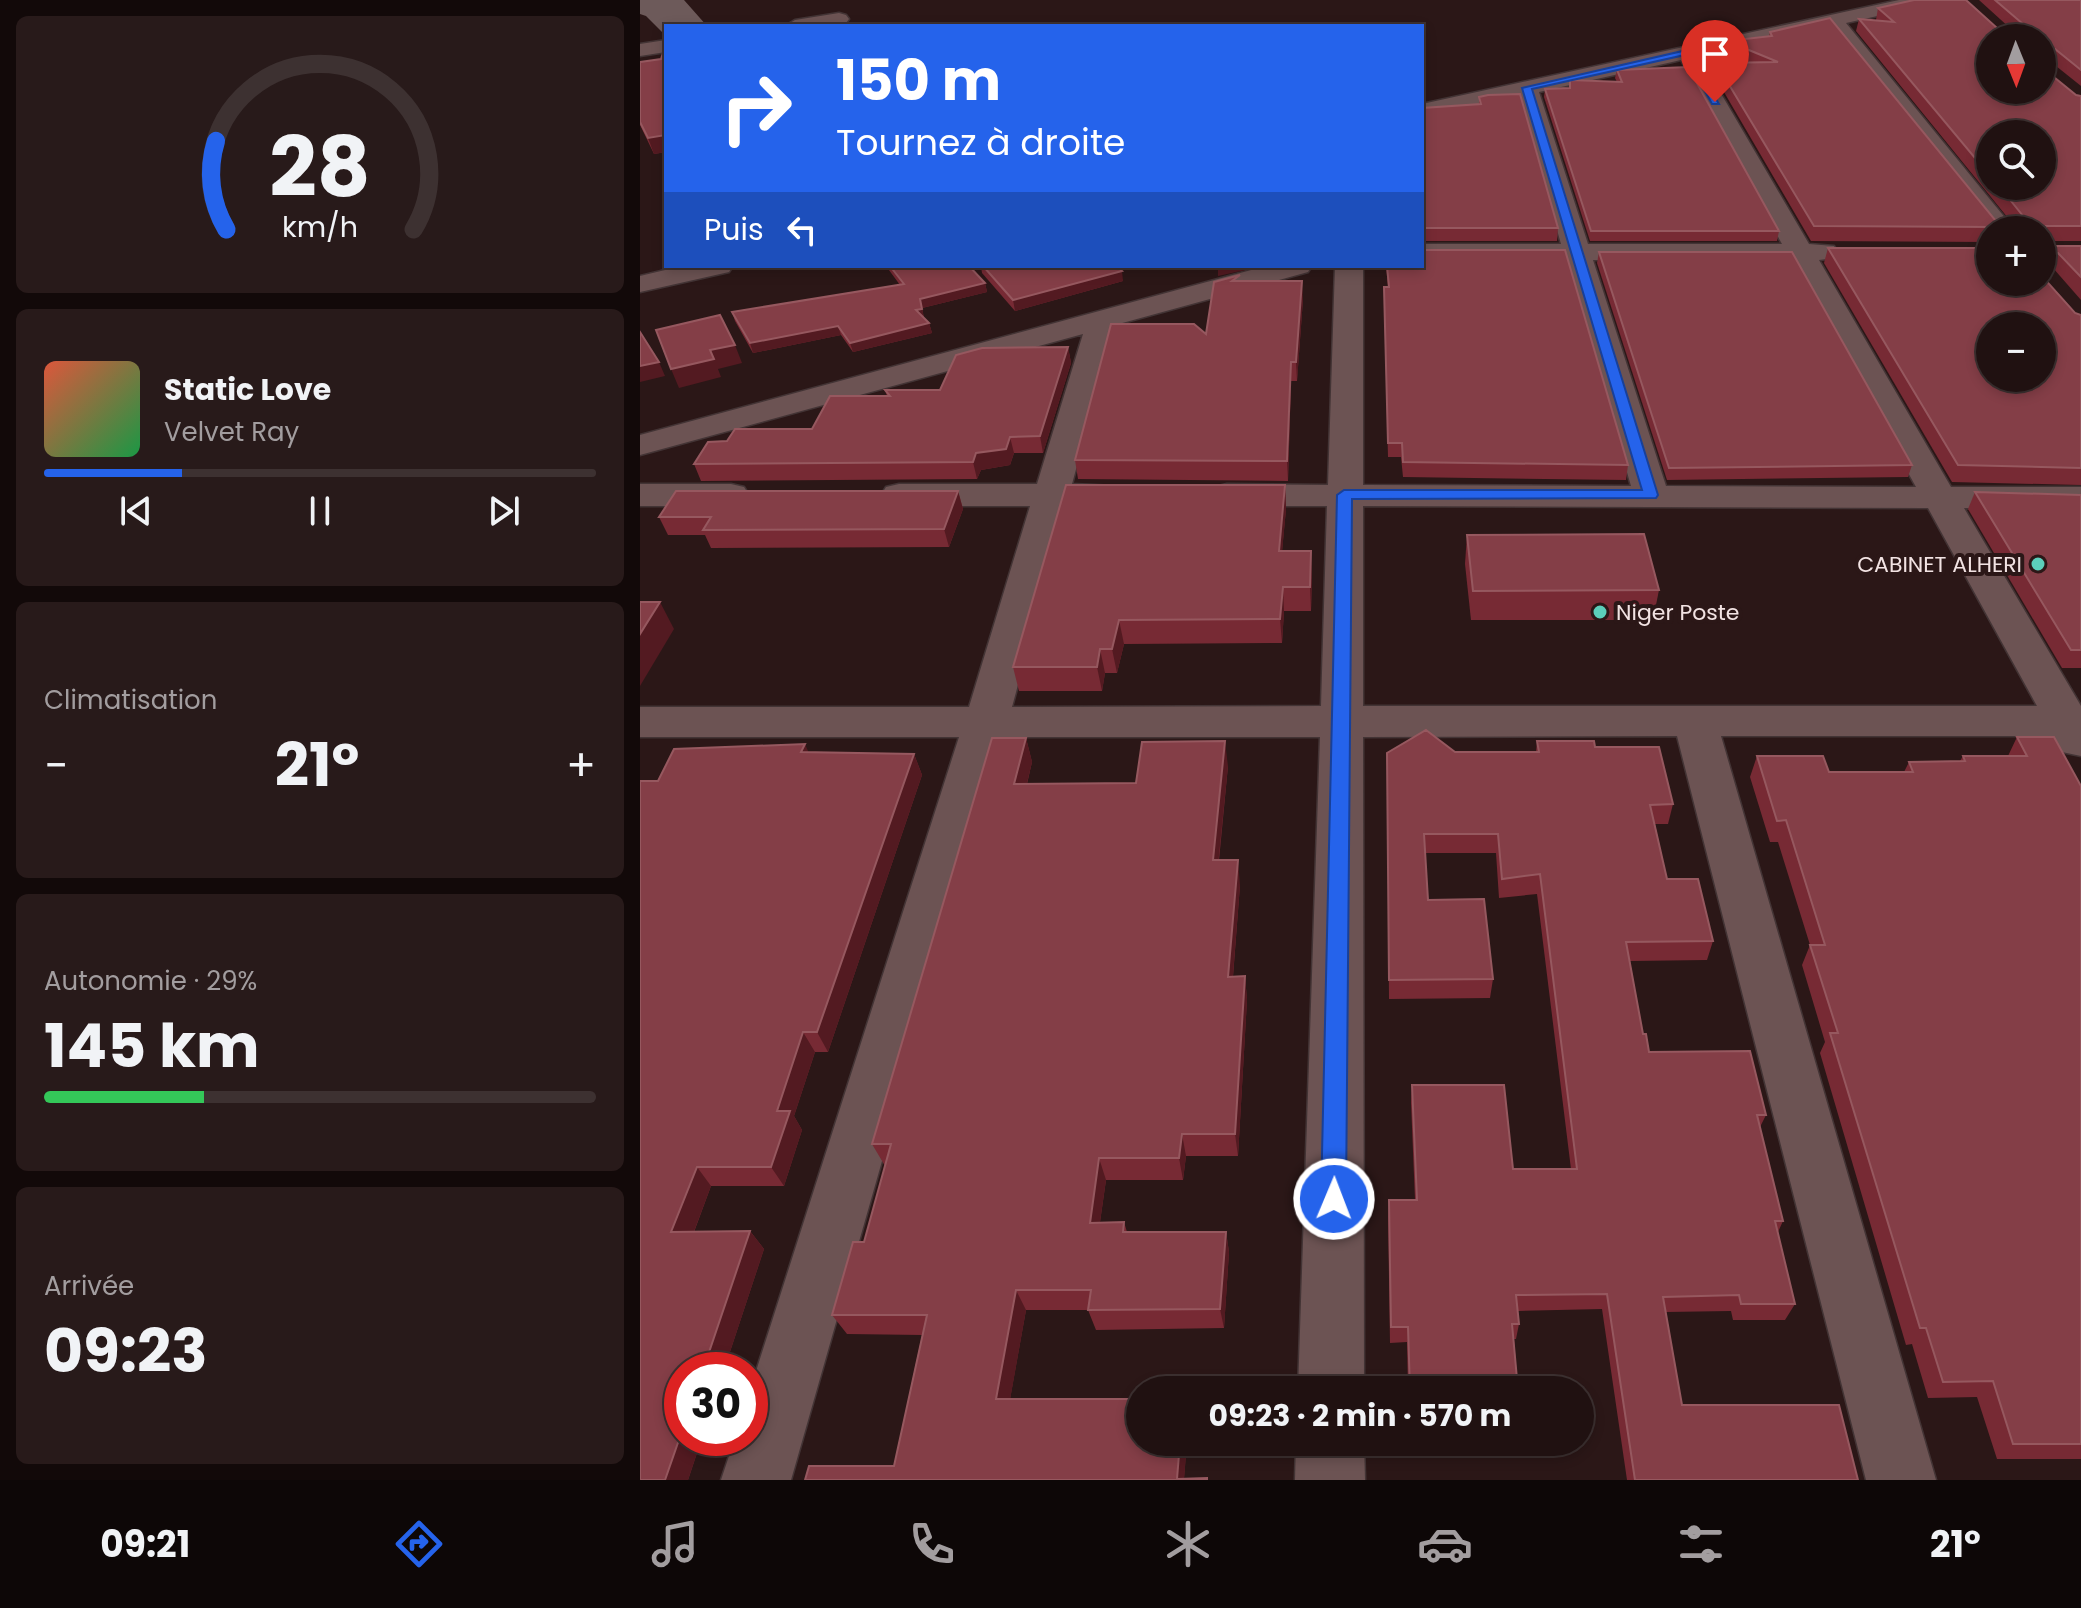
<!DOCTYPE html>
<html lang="fr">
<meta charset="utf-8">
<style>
:root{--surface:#201111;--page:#281a1a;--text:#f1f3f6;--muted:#a29d9f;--line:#3d3131;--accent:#2563eb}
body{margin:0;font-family:Poppins,sans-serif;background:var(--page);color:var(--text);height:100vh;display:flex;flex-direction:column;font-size:30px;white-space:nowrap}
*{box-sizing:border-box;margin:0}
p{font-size:26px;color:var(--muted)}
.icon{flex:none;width:44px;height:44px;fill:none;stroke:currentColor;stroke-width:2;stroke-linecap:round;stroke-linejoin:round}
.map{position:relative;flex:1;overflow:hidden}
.drawer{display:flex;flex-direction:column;gap:16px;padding:16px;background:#120909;width:640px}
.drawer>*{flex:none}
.guide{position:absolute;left:24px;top:24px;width:760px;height:244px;border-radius:0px;box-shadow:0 4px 12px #0003,0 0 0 2px var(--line);background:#2563eb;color:#fff;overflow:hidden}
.needle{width:52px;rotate:179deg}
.controls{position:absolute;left:1336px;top:24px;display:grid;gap:16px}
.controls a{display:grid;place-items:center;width:80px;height:80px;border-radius:50%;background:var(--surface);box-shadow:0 4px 12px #0003,0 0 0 2px var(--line);font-size:40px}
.speed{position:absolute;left:24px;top:1352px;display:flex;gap:16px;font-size:40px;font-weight:700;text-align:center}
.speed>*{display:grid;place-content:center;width:104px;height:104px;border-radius:50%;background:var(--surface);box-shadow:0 4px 12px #0003,0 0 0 2px var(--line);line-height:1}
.speed .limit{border:12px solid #d22;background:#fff;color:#111}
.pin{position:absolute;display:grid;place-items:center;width:68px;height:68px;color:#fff;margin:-82px -34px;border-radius:50% 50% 50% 0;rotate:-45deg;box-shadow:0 0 8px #0007}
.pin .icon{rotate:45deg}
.me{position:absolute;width:88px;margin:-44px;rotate:1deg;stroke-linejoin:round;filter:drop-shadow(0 0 6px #0008)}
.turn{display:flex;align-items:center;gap:28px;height:168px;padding:0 40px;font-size:36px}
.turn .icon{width:104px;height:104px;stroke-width:2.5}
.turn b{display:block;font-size:56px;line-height:68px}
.then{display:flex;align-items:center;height:76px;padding:0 40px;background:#0003;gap:16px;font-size:30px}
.big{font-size:60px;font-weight:700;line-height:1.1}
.drawer .widget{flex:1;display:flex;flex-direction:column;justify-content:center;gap:12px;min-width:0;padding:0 28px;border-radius:12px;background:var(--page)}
.drawer .dial{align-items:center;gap:0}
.dial svg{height:208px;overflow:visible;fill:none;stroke:var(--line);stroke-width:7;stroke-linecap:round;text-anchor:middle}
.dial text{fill:var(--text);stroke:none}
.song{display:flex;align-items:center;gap:24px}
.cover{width:96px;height:96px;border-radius:12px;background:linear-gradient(135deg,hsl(10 70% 55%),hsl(140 70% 35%))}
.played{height:8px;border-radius:4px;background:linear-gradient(90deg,var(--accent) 25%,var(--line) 25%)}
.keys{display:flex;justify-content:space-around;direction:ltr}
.heat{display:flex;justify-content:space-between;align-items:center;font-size:44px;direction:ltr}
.charge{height:12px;border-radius:6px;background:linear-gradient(90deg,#34c759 29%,var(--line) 0)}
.trip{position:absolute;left:486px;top:1376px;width:468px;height:80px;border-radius:40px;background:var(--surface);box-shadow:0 4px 12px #0003,0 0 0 2px var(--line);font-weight:700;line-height:80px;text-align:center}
.tab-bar{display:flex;height:128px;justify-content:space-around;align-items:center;background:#0d0707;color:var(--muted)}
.tab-bar .icon{width:56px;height:56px}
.tab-bar .current{color:var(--accent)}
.tab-bar b{font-size:36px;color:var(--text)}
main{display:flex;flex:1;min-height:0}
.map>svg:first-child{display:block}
</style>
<main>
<section class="drawer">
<div class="widget dial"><svg viewBox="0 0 100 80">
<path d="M14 69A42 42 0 1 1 86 69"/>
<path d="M14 69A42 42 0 0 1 10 35" stroke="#2563eb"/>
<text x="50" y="56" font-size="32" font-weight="700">28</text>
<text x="50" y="72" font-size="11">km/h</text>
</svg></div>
<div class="widget">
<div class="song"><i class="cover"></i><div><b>Static Love</b><p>Velvet Ray</p></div></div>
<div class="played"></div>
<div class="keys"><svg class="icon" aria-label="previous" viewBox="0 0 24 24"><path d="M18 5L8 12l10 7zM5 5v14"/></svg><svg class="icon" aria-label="pause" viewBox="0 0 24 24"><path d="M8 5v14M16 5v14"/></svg><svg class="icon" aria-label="next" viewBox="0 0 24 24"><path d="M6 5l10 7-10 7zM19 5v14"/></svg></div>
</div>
<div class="widget"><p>Climatisation</p>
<div class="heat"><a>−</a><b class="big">21°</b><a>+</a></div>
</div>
<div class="widget"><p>Autonomie · 29%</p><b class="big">145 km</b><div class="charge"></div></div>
<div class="widget"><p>Arrivée</p><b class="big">09:23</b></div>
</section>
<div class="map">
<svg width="1441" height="1480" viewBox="0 0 1441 1480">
<rect width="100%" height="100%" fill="#2b1717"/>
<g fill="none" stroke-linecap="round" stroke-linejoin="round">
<polygon fill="#6d5a5a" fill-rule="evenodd" points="0,0 44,0 67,26 26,26 26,36 6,16 0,14"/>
<g stroke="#433435" stroke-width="3">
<g id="minor">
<path d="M 1259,0 L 1293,0 L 1291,4 L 1206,23 L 1375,230 L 1350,232 L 1188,27 L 1059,56 L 1169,244 L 1194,246 L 1198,252 L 1194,258 L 1179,260 L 1311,487 L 1441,487 L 1441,509 L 1324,508 L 1441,706 L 1441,756 L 1422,752 L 1413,736 L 1081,736 L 1296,1480 L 1226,1480 L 1037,736 L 723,737 L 724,1390 L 658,1390 L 680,737 L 363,737 L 151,1480 L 81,1480 L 95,1438 L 110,1438 L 110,1390 L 319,737 L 0,737 L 0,707 L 329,707 L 390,506 L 259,506 L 246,503 L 241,495 L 246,487 L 259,484 L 397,484 L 443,334 L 0,455 L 0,435 L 626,266 L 672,266 L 668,272 L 475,325 L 432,484 L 496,487 L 501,495 L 496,503 L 426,506 L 372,707 L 681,706 L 687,506 L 587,506 L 574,503 L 569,495 L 574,487 L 587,484 L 688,485 L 695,266 L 723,266 L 723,485 L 991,486 L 926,260 L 782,260 L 782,244 L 921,244 L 879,96 L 782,118 L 782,104 ZM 1041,60 L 1142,244 L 948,244 L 899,92 ZM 953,260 L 1151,260 L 1276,487 L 1026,486 ZM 723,506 L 1288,508 L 1397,706 L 723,706 Z"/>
<polygon points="199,13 206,15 209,19 206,23 145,26 155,20"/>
<polygon points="26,40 26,52 0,56 0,44"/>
<polygon points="42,266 93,266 89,272 0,292 0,276"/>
<polygon points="0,484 91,484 104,487 109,495 104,503 91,506 0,506"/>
<polygon points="656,1442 724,1442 725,1480 655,1480"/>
</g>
</g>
<use href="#minor" fill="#6c5353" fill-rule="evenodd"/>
</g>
<g fill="#772a34" fill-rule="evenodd">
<path d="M 1339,0 L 1441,0 L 1441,86 L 1411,62 L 1404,60 L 1404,69 L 1436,95 L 1441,96 L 1441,241 L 1406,241 L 1406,246 L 1441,246 L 1441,300 L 1413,268 L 1404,267 L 1402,271 L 1402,230 L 1350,230 L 1350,242 L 1171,241 L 1074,75 L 1076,63 L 1106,63 L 1084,53 L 1087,41 L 1129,36 L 1130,32 L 1355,220 L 1368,218 L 1216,31 L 1219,19 L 1236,20 L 1238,8 L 1357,28 L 1371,29 ZM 1350,134 L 1402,186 L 1350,186 Z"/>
<polygon points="26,50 26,152 14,154 0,125 0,62 21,59"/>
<polygon points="977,70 1139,231 1137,241 950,241 904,97 905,89 929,88 930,80 977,82 975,78"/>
<polygon points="839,97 918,228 917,241 782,241 782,108 839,104"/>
<polygon points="1188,248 1441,315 1441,485 1312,482 1184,263"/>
<polygon points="959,252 1272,465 1268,477 1027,480 957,263"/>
<polygon points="246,266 329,266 345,283 347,292 282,308 284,318 289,323 292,333 213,352 201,335 113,353 95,321 92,312 260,285"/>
<polygon points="341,266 476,266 483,281 375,311 342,273"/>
<polygon points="746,266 782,266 988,465 986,480 763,477 761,457 748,457 744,300 748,287"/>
<polygon points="600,281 663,299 657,381 651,381 648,481 438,479 435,460 566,334"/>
<polygon points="428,347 431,363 403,453 374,453 370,465 341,470 337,479 61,481 54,464 87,441 172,429 247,396 245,390 300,390"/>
<polygon points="645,485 646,509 642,551 672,575 671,611 644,611 642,643 484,644 477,673 465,673 462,691 379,691 373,667"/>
<polygon points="318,491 323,509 309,547 71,548 65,535 28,535 19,517"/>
<polygon points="1335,492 1441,495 1441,668 1422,668 1328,509"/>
<polygon points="827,535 1019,590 1013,620 831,620 825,564"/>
<polygon points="1377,737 1441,786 1441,1459 1357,1459 1337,1397 1288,1398 1272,1344 1266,1345 1180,1053 1185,1042 1162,965 1170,945 1138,842 1130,842 1110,777 1117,756 1189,772 1264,772 1269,762 1320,761 1323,756 1368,756"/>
<polygon points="386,738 392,762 387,784 496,783 588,766 579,860 600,885 593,977 605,976 607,1000 598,1156 546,1156 543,1180 466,1180 460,1222 484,1222 487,1232 586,1232 589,1252 584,1328 456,1330 448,1310 386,1310 370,1399 500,1442 547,1442 544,1478 567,1478 568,1480 165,1480 254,1466 282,1335 207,1334 192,1315 224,1242 245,1166 232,1144"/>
<polygon points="897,741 955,747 1033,804 1028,824 1015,824 1027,879 1073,941 1067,960 990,961 1003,1034 1009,1052 1126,1115 1120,1127 1143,1221 1138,1232 1155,1304 1145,1320 1093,1320 1091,1311 1026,1312 1042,1405 1218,1480 987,1480 962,1309 878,1311 879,1324 876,1339 874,1339 878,1390 768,1390 767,1342 750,1343 748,1217 749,1200 775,1200 771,1103 772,1085 873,1169 931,1169 897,894 859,898 856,853 785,853 788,900 853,979 850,998 749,999 747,773 815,752 896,752"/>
<polygon points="168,752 274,754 282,775 188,1052 175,1052 154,1116 162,1130 144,1186 71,1186 54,1232 110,1231 124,1249 84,1370 42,1370 42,1438 62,1438 48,1480 0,1480 18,781"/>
</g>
<g fill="#531a21">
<polygon points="26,135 26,152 14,154 8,138"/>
<polygon points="578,266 624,266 578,276"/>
<polygon points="482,271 483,281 375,311 373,300"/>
<polygon points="662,281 663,299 657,381 656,362"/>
<polygon points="345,283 347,292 282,308 284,318 276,310 280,299"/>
<polygon points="289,323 292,333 213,352 210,343"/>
<polygon points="198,326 201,335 113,353 110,343"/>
<polygon points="95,345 102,363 78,369 81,377 39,388 31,369 70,350"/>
<polygon points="428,347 431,363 403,453 400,436"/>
<polygon points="19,362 25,376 0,382 0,366"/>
<polygon points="651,362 651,381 648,481 647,461"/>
<polygon points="370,437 374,453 370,465 341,470 337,479 333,462 336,453"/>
<polygon points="645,485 646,509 640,575 639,551"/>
<polygon points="318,491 323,509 309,547 304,529"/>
<polygon points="671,551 672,575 671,611 670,587"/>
<polygon points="643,587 644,611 642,643 640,619"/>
<polygon points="20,602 34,629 0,686 0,634"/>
<polygon points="479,620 484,644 477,673 472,649"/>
<polygon points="460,649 465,673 462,691 457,667"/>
<polygon points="386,738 392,762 381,808 374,784"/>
<polygon points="585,741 588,766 576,885 573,860"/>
<polygon points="165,744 174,765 161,752"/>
<polygon points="274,754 282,775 188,1052 177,1032"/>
<polygon points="598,860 600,885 591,1000 588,977"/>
<polygon points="605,976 607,1000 598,1156 595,1134"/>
<polygon points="163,1032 175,1052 154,1116 162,1130 144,1186 131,1167 137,1111"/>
<polygon points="542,1134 546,1156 543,1180 539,1158"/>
<polygon points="459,1158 466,1180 457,1243 450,1223"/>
<polygon points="57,1167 71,1186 47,1250 31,1232"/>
<polygon points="110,1231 124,1249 84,1370 63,1370"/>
<polygon points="586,1232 589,1252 584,1328 580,1309"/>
<polygon points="376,1290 386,1310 367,1417 356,1399"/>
<polygon points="42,1431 42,1438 62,1438 48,1480 25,1480"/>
<polygon points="540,1442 547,1442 544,1480 537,1480"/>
</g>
<g fill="#843e47" stroke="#96585f" stroke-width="2" fill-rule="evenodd">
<path d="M 1274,0 L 1326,0 L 1357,28 L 1381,29 L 1383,24 L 1355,0 L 1441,0 L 1441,70 L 1415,49 L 1404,47 L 1404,69 L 1436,95 L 1441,96 L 1441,226 L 1406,226 L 1406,246 L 1441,246 L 1441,277 L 1418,253 L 1406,252 L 1405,264 L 1402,265 L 1402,230 L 1357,230 L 1357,227 L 1174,226 L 1076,63 L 1138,62 L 1087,41 L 1132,36 L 1130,32 L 1190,18 L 1355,220 L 1383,216 L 1359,186 L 1402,186 L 1402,134 L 1350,134 L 1350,176 L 1219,19 L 1254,22 L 1238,8 ZM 1350,38 L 1402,38 L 1402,90 L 1350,90 Z"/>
<polygon points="24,50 26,50 26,135 8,138 0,122 0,62 21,59"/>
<polygon points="1048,67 1139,231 951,231 905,89 930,88 930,80 982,82 977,70"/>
<polygon points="880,94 918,228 782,228 782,231 782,108 841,104 839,97 848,95"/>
<path d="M 1188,248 L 1350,248 L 1350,282 L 1402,282 L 1402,276 L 1435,313 L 1441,315 L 1441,468 L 1318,465 ZM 1350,326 L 1402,326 L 1402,378 L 1350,378 Z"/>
<polygon points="782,250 925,250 988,465 763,462 762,443 748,443 744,287 749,287 747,266 782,266"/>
<polygon points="959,252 1152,252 1272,465 1029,468"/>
<polygon points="250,266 329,266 345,283 280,299 282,309 276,310 289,323 210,343 198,326 110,343 92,312 264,284"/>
<polygon points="343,266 476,266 482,271 373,300"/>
<polygon points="600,275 592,281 662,281 656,362 651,362 647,461 435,460 471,324 554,324 566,334 574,282"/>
<polygon points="80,315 95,345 70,350 74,359 31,369 16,330"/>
<polygon points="0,332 19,362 0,366"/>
<polygon points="428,347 400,436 370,437 366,449 336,453 333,462 54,464 68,442 87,441 95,429 172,429 190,396 250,396 245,390 300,390 316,355 342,348"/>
<polygon points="426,485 645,485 639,551 671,551 670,587 643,587 640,619 479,620 472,649 460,649 457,667 373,667"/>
<polygon points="36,491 318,491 304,529 63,530 71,517 19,517"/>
<polygon points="1335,492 1441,495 1441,650 1431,650"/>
<polygon points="1004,534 1019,590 833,591 827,535"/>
<polygon points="0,602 20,602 0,634"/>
<polygon points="786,730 815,752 899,752 897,741 954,741 955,747 1019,747 1033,804 1010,805 1027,879 1058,879 1073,941 986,942 1003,1034 1006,1034 1009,1052 1110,1051 1126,1115 1117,1115 1143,1221 1135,1221 1155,1304 1101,1304 1099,1295 1023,1297 1042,1405 1199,1405 1218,1480 995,1480 967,1294 876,1295 879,1324 872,1324 878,1390 770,1390 768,1327 751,1327 749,1200 777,1200 772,1085 864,1085 873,1169 937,1169 900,874 862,879 858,834 784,834 788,900 844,899 853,979 749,980 747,753"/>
<polygon points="1377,737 1414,737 1441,786 1441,1444 1373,1444 1353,1381 1303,1382 1286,1328 1280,1328 1190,1033 1198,1033 1170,945 1185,945 1146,820 1137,821 1117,756 1183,756 1189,772 1273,772 1269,762 1325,761 1323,756 1387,756"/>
<polygon points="352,738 386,738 374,784 496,783 502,742 585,741 573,860 598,860 588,977 605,976 595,1134 542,1134 539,1158 459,1158 450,1223 484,1222 483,1232 586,1232 580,1309 448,1310 451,1290 376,1290 356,1399 500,1399 500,1442 540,1442 537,1479 567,1478 567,1480 165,1480 169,1466 254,1466 287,1315 192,1315 213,1242 224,1242 251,1144 232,1144"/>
<polygon points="165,744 161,752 274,754 177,1032 163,1032 137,1111 150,1111 131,1167 57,1167 31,1232 110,1231 63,1370 42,1370 42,1431 25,1480 0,1480 0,781 18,781 34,749"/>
</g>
<polygon fill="#2563eb" stroke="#184099" stroke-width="2" points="1047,50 1079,104 1072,104 1045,55 892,89 1018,495 1016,498 712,499 706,1199 702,1207 694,1211 685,1207 681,1199 697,495 704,490 1002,490 882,88"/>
<g fill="#5cceba" stroke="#2b1717" stroke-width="3">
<circle cx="1398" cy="564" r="8"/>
<circle cx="960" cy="612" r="8"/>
</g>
<g text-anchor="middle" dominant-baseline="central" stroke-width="8" stroke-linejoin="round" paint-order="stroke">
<g font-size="22" fill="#f2e3e3" stroke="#2b1717" text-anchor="end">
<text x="1382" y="564">CABINET ALHERI</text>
<text x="976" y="612" text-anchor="start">Niger Poste</text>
</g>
</g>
</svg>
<div class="controls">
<a><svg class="needle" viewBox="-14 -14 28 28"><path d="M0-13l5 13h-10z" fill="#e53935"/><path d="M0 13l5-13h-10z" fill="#a29d9f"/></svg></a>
<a><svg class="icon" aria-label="search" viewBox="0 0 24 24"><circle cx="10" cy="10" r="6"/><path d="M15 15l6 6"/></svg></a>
<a>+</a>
<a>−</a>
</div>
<div class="speed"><div class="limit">30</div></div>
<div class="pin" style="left:1075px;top:102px;background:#d93025"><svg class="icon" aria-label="arrive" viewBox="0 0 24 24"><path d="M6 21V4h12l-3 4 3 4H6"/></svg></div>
<svg class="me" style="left:694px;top:1199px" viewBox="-20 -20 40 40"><circle r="17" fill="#2563eb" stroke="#fff" stroke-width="3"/><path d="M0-11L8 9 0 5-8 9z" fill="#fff"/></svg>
<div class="trip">09:23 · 2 min · 570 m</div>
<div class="guide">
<div class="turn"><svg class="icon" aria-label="right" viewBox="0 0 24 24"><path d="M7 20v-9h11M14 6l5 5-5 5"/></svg><div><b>150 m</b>Tournez à droite</div></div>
<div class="then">Puis<svg class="icon" aria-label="left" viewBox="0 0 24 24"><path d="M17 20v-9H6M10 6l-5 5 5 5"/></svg></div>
</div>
</div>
</main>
<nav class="tab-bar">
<b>09:21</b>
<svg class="icon current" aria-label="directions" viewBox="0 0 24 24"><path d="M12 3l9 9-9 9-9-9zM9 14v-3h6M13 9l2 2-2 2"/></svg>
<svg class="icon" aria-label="music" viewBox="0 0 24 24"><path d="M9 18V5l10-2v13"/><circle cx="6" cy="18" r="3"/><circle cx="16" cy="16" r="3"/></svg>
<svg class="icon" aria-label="phone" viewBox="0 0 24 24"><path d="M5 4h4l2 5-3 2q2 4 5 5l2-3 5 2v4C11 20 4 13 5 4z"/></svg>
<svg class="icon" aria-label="climate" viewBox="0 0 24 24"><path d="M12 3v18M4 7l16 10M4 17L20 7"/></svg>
<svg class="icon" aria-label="car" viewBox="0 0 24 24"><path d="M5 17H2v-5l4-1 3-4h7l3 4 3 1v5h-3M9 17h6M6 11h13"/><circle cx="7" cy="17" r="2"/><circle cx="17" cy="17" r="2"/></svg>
<svg class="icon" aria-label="filters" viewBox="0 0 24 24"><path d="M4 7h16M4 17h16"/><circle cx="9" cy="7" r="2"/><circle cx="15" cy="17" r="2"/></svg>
<b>21°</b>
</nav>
